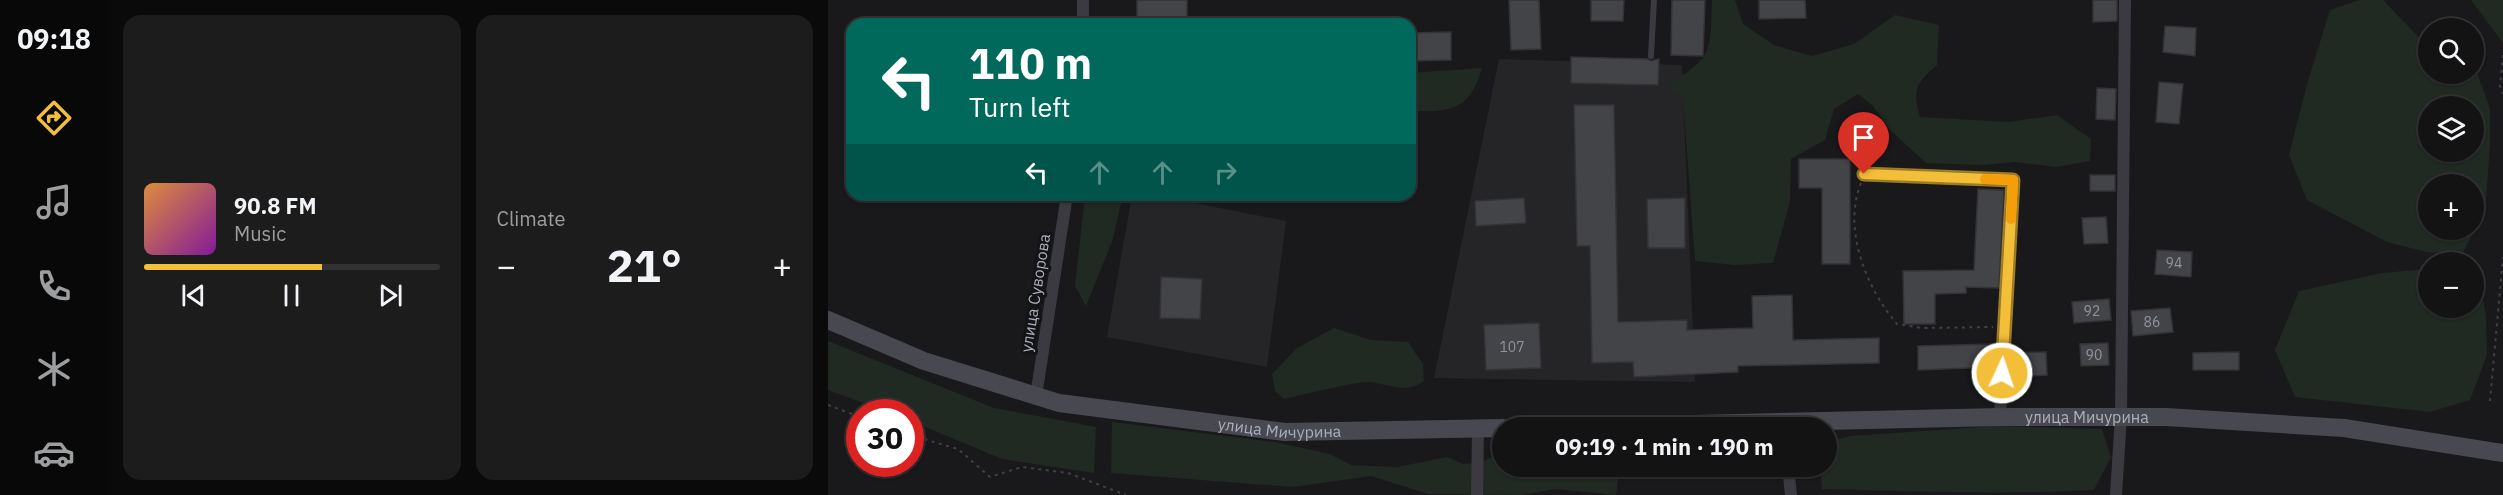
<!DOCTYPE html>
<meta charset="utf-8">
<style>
:root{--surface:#131314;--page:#1c1c1d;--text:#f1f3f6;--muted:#9d9ea0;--line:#323234;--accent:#f3be38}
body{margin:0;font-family:"IBM Plex Sans",sans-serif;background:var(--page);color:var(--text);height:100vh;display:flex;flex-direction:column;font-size:22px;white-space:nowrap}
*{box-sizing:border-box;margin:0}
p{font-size:20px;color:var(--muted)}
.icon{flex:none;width:33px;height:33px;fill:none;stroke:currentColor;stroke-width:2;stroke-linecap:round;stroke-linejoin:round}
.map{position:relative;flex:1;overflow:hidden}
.panel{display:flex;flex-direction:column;gap:15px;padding:15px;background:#0a0a0b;width:720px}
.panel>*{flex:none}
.banner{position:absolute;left:18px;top:18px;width:570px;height:183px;border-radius:18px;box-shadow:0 2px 4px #0004,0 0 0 2px var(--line);background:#00695c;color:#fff;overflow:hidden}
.controls{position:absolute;left:1590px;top:18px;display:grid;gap:12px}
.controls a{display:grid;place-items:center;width:66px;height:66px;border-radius:50%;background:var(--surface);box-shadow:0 2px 4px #0004,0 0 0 2px var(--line);font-size:30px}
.speed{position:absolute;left:18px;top:399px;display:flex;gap:12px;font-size:30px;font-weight:700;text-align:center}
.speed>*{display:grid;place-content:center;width:78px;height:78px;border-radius:50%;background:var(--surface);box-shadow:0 2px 4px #0004,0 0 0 2px var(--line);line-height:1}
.speed .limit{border:9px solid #d22;background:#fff;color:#111}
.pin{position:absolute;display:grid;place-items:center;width:51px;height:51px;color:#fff;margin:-62px -26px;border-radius:50% 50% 50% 0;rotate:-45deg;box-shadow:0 0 6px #0007}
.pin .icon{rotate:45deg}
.me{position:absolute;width:66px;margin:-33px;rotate:3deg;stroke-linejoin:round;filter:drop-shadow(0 0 4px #0008)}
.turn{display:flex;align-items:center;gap:21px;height:126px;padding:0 24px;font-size:27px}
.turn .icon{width:78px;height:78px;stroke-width:2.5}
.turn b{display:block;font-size:42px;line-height:51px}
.lanes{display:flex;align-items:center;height:57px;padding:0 24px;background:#0003;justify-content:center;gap:30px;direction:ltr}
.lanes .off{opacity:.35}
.big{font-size:45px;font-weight:800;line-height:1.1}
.panel .widget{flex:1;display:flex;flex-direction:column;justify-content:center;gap:9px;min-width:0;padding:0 21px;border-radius:18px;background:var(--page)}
.song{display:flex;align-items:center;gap:18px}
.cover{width:72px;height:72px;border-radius:9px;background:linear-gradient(135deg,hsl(30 70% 55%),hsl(290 70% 35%))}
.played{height:6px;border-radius:3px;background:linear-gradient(90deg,var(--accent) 60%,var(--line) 60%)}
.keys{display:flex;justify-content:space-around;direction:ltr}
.heat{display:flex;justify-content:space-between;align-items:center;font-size:33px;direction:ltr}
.panel .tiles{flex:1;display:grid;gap:15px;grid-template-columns:repeat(2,1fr)}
.trip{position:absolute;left:664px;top:417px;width:345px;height:60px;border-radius:30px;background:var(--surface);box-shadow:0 2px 4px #0004,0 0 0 2px var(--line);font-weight:800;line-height:60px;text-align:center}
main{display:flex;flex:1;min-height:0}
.dock{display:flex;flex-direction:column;width:108px;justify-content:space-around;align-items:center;background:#080808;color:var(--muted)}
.dock .icon{width:42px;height:42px}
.dock .on{color:var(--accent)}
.dock b{font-size:27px;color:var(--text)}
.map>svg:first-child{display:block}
</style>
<main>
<nav class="dock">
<b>09:18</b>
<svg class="icon on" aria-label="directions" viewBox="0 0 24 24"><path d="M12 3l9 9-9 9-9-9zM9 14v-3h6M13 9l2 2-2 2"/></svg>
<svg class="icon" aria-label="music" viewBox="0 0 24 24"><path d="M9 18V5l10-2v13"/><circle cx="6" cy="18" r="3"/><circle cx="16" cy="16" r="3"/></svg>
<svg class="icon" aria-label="phone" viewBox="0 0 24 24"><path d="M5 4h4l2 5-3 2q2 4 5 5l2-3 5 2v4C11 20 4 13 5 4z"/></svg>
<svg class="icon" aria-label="climate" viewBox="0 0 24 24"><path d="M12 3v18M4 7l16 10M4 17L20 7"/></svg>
<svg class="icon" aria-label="car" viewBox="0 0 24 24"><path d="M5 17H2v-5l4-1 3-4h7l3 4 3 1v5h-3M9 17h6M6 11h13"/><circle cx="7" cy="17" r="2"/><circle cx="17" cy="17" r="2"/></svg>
</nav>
<section class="panel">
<div class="tiles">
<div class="widget">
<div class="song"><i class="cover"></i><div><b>90.8 FM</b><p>Music</p></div></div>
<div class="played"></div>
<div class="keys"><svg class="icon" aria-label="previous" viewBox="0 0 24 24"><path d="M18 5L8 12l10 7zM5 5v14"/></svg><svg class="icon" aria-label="pause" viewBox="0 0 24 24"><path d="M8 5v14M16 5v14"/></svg><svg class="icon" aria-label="next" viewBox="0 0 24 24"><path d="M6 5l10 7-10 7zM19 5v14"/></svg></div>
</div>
<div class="widget"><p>Climate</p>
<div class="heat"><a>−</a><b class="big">21°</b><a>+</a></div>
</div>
</div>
</section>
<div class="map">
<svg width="1675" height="495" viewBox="0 0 1675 495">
<rect width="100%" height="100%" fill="#19191b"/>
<g fill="#252528">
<polygon points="671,59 854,65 867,382 606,378"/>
<polygon points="304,195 326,195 458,221 439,367 279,337"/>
</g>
<g fill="#202922" fill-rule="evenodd">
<path d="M 884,0 L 907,0 L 915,24 L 946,45 L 984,56 L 1026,44 L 1067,15 L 1111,25 L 1109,65 C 1088,83 1084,90 1092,117 L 1181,122 L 1229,115 L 1263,139 L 1262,161 L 1228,167 L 1187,162 L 1155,165 L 1098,163 L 1062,130 L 1044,105 L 1030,94 L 1006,109 L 997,140 L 963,159 L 962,202 L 945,263 L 907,265 L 867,261 L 855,98 L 839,86 C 886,56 882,53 884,0 Z"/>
<path d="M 1531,0 L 1555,0 L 1600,47 L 1600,74 L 1646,74 L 1646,64 L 1662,109 L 1662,147 L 1657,211 L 1634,254 L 1598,252 L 1559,242 L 1479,200 L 1461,155 L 1479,84 L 1502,10 ZM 1646,106 L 1646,152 L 1600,152 L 1600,106 ZM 1646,184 L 1646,230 L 1600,230 L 1600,184 Z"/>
<polygon points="1644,0 1675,0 1675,43 1643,0"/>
<path d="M 654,68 C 642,111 622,112 582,111 L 582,73 Z"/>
<polygon points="257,195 295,195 285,239 258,306 247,286"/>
<polygon points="1648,265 1658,315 1659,355 1642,400 1602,412 1467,397 1447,350 1471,291 1554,273 1600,269 1600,308 1646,308 1646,266"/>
<path d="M 506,328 L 543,340 L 580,342 L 595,364 L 596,381 C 578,394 563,385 543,382 C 527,381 475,395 456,399 L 447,391 L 444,374 L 469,348 Z"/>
<polygon points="0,341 166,408 268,427 266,473 174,459 83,421 82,412 60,412 0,390"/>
<polygon points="284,422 447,442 502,454 523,465 569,467 619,457 635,464 654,462 675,451 675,466 792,467 788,495 728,489 693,495 600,494 543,476 465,487 283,473"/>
<path d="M 1168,426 L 1274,429 L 1283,457 L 1266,490 C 1175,495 1085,491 994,489 L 992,467 L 999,466 L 999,442 L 1022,436 Z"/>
</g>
<g fill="#434448" stroke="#333337" stroke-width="1.5">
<rect x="309" y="0" width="50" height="24"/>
<polygon points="681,0 711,0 713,49 683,50"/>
<polygon points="763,0 796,0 795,21 763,21"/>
<polygon points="844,0 877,0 875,56 843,55"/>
<polygon points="931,0 977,0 978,18 931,19"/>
<polygon points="1265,0 1289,0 1289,21 1265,22"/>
<polygon points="1337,26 1368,28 1367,56 1335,52"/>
<polygon points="623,32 623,60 582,61 582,33"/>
<polygon points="743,57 819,59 823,61 831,59 830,85 743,83"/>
<polygon points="1331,82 1355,84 1351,124 1328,122"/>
<polygon points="1269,88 1288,89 1287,120 1268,119"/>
<polygon points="746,105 786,105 790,322 859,320 859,330 925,328 924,296 964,295 965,340 1051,338 1051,363 910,366 910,372 806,377 805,362 764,363 762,246 749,246"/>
<polygon points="971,159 1022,159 1022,264 994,264 994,188 971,188"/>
<rect x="1262" y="175" width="25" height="16"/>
<polygon points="1150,189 1176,190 1171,288 1138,287 1138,293 1107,294 1107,324 1076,324 1075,271 1146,270"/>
<polygon points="696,198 698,223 648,226 647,201"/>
<polygon points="857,198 857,248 820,248 819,199"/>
<polygon points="1278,217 1280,243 1256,244 1254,218"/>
<polygon points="1329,250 1364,252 1363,277 1327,274"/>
<polygon points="333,277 374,279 372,319 332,318"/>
<polygon points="1281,299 1283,320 1246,323 1244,302"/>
<polygon points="1342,308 1345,332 1305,336 1303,311"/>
<polygon points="711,323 713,368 658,370 656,325"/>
<polygon points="1280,343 1281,365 1253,366 1252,344"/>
<polygon points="1166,344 1167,367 1090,370 1090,346"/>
<polygon points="1218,352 1219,375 1182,377 1184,353"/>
<polygon points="1411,352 1411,370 1365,370 1365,353"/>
</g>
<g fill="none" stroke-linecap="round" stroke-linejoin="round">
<g stroke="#404147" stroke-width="2" stroke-dasharray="3 4.5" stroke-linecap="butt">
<polyline points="1675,55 1672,86 1675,94"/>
<path d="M 1033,183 C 1014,230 1039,289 1069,324 L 1093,328 L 1165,327"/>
<polyline points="1662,401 1675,257"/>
<polyline points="0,405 32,417"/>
<polyline points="82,435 130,449 162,477 194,467 240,473 298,495"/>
</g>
<polyline stroke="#3a3a40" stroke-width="6" points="823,56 826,0"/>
<g stroke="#3a3a40" stroke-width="12">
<polyline points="255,0 255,24"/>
<polyline points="1036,174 1185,180 1172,417"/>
<polyline points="208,396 239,195"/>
<polyline points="960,466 963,495"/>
<polyline points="649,495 650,429"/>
<polyline points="1288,495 1293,416 1297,0"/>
</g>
<g stroke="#484950" stroke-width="18">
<path id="s1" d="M 0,320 L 96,361 L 231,403 L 457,432 L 675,428"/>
<path id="s2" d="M 695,428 L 1172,417 L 1338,417 L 1516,428 L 1675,453"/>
</g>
</g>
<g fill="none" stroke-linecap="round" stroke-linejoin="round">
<g stroke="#9e7c24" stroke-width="15">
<polyline id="route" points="1036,174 1185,180 1174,373"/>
</g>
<use href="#route" stroke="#f3be38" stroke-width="10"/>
<polyline stroke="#f59e0b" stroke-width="10" points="1157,179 1185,180 1183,219"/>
</g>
<g text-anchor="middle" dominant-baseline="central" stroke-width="6" stroke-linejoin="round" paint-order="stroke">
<g font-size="14" fill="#91949e">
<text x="1346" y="263">94</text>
<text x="1264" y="311">92</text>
<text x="1324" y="322">86</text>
<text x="684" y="347">107</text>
<text x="1266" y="355">90</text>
</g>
<g font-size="16" fill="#abafbb" stroke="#141416">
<text transform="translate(207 293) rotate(-81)">улица Суворова</text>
<text stroke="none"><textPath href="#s2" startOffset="564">улица Мичурина</textPath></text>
<text stroke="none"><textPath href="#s1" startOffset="468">улица Мичурина</textPath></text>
</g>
</g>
</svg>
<div class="controls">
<a><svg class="icon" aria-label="search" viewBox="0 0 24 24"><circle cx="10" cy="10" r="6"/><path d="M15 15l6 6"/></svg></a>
<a><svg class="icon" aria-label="layers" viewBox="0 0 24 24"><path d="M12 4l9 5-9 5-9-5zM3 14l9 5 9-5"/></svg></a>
<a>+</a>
<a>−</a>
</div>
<div class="speed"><div class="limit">30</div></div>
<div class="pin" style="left:1036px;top:174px;background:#d93025"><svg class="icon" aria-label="arrive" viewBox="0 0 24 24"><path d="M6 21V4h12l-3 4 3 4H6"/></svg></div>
<svg class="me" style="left:1174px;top:373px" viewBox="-20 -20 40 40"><circle r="17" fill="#f3be38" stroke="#fff" stroke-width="3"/><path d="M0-11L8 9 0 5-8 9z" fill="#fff"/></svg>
<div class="trip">09:19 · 1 min · 190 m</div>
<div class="banner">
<div class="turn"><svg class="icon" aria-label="left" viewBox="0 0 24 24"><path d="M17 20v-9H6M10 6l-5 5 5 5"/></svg><div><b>110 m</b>Turn left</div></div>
<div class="lanes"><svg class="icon" aria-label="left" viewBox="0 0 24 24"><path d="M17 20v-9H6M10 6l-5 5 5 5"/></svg><svg class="icon off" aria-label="ahead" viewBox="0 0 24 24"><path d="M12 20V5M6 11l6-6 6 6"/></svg><svg class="icon off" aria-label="ahead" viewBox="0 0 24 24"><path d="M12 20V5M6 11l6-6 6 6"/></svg><svg class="icon off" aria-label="right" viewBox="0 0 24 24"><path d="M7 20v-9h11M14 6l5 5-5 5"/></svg></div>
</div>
</div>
</main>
